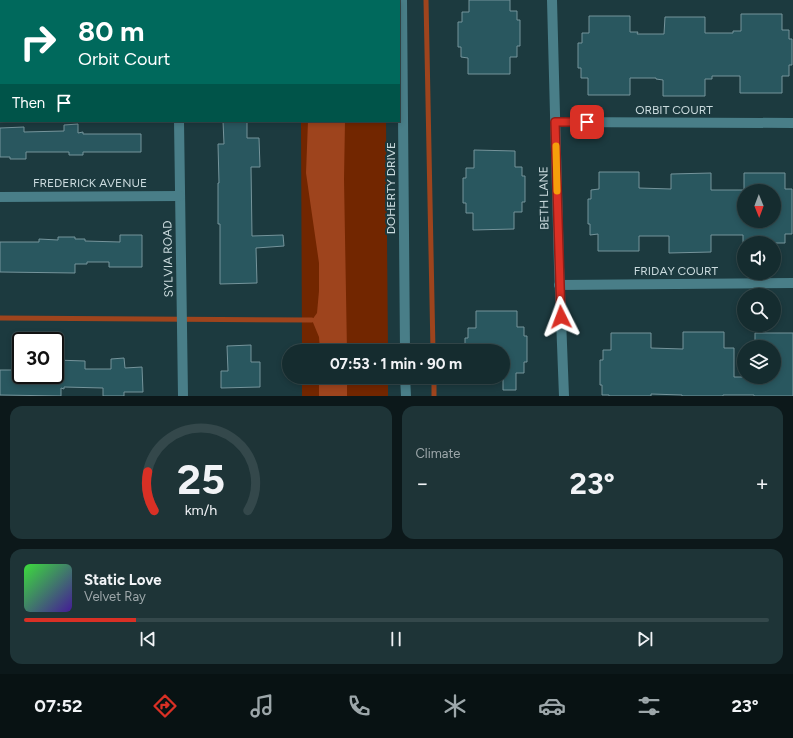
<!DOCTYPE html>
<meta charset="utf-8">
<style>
:root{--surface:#152c2f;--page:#1e3437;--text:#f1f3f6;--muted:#9da7aa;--line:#34484b;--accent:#d93025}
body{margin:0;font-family:Figtree,sans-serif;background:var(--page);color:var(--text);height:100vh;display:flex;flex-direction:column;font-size:15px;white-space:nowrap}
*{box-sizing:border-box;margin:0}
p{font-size:13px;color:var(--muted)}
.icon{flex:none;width:22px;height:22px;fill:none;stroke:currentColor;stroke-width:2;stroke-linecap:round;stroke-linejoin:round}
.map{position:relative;height:396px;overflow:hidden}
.panel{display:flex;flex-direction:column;gap:10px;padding:10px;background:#0c181a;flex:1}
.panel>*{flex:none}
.banner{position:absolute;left:0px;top:0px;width:400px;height:122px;box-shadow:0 2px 6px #0003,0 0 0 1px var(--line);background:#00695c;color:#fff;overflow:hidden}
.needle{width:26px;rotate:179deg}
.tools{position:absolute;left:737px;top:184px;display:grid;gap:8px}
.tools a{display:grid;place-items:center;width:44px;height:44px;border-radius:50%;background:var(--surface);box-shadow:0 2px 6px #0003,0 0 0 1px var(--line);font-size:20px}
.speed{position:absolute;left:12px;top:332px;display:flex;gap:8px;font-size:20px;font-weight:700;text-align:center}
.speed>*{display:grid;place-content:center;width:52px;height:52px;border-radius:50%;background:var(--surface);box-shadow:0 2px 6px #0003,0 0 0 1px var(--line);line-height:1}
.speed .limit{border:2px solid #111;border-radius:6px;background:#fff;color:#111}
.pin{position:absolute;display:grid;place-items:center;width:34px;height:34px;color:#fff;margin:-17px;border-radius:8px;box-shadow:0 2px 6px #0006}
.me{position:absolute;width:44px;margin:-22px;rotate:357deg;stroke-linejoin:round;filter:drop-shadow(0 0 3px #0008)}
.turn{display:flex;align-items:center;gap:14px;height:84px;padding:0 12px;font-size:18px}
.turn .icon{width:52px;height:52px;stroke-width:2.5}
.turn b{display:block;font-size:28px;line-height:34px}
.then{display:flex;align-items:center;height:38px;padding:0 12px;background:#0003;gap:8px;font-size:15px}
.big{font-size:30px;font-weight:700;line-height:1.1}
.panel .tile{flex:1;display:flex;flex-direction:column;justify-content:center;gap:6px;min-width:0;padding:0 14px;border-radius:12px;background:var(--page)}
.panel .dial{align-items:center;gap:0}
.dial svg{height:104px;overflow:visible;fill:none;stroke:var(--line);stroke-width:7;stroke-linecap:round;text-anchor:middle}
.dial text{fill:var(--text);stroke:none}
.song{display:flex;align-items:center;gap:12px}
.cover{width:48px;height:48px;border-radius:6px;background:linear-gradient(135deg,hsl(120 70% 55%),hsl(260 70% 35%))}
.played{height:4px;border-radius:2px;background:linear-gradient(90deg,var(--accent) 15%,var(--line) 15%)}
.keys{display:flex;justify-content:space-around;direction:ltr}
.heat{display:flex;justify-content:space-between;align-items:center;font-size:22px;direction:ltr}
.panel .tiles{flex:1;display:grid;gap:10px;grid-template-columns:1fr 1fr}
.tile:last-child{grid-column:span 2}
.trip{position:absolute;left:282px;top:344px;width:228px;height:40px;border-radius:20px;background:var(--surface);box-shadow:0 2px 6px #0003,0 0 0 1px var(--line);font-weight:700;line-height:40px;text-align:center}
.dock{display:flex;height:64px;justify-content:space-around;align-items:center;background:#081213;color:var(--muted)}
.dock .icon{width:28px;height:28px}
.dock .selected{color:var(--accent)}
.dock b{font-size:18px;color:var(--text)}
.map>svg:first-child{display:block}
</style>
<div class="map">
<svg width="793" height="396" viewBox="0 0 793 396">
<rect width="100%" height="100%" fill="#1c3a3f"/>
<g fill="#722600">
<polygon points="301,121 386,121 388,351 302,351"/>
<rect x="302" y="377" width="86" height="19"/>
</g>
<g fill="#9e441d">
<polygon points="308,121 345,121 344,179 347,351 320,351 319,337 312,320 317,313 319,291 319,263 306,173"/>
<rect x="319" y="377" width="28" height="19"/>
</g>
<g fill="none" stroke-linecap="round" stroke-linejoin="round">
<g stroke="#9e441d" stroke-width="5">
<polyline points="426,0 433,351"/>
<polyline points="0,318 312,320"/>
<polyline points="434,377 434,396"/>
</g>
</g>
<g fill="#29575f" stroke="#75949b">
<polygon points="469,0 510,0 510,11 517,11 517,20 520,20 520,46 517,46 517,57 510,57 510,74 468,74 468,58 461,57 461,47 458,47 458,22 462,22 462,12 469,12"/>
<polygon points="741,14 782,14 782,30 789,30 789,39 792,39 792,65 789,65 789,76 782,76 782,93 740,93 740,76 712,76 712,79 705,79 705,96 663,96 663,80 656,79 656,78 630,78 630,95 588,95 588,78 581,78 581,68 578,68 578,43 582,43 582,33 589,33 589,16 630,16 630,32 638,32 637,34 664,34 665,17 705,17 705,33 733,33 733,31 741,31"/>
<polygon points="223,121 247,121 247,138 259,138 260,167 251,167 252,236 283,235 284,246 256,248 257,283 220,284 220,224 218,224 218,183 219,183 218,144 224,144"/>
<polygon points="78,124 78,133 83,132 83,134 141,134 141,152 83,152 83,155 69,155 69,152 26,152 26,159 10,159 10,157 0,157 0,128 24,127 24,132 64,131 64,125"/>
<polygon points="474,150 515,151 515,167 522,167 522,176 525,176 525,202 522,202 522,212 514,212 514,229 473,230 473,213 466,213 466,203 463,203 463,178 466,178 466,168 474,168"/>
<polygon points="599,172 639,172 639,188 671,189 671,174 711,173 711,190 744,190 744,221 774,221 774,191 744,191 744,173 785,173 785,189 792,189 792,234 785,234 785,243 743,243 743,235 711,235 711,252 669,253 669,236 639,236 639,251 598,251 598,234 590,235 590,224 588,224 588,199 591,199 591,190 599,189"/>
<polygon points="120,235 142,235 142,267 109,267 109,262 87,262 87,264 75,264 75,273 0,272 0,242 39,242 39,239 58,240 58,237 75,237 75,239 85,239 85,241 120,242"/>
<polygon points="476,311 517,311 517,327 524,327 524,336 527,336 527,362 524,362 524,373 516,373 516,390 503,390 503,351 465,351 465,338 468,338 468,328 476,328"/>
<polygon points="683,332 724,332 724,348 734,348 734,377 774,377 774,347 755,347 755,333 793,333 793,396 754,396 754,395 723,395 723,396 682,396 682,395 651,394 651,396 609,396 609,395 602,395 602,385 600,385 600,360 603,360 603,350 611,350 611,333 651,333 651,348 683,349"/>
<polygon points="251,345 251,362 260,362 260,387 221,388 221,371 228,371 227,346"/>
<polygon points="124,358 125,368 142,367 143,392 124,392 124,396 103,396 103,388 64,387 64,389 61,388 61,396 0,395 0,370 21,370 21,375 55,375 55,360 85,361 85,369 111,369 111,359"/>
</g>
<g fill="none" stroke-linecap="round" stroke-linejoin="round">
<g stroke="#497e88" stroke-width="10">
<polyline points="177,0 177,1"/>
<polyline points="402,0 405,351"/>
<polyline points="552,0 559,267 564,396"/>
<polyline points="179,121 183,396"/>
<polyline points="555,122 793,123"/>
<polyline points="0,197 180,196"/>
<polyline points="559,285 793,283"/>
<polyline points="405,377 406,396"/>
</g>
</g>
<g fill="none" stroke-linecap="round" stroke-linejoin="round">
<g stroke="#8d1f18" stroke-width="10">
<polyline id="route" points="561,317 555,122 587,122"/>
</g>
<use href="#route" stroke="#d93025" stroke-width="7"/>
<polyline stroke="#f59e0b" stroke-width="7" points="556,146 557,191"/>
</g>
<g text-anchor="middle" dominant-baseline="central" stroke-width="4" stroke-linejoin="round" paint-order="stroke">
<g font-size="12" fill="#cbdbde" stroke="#1c3a3f">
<text x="674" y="110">ORBIT COURT</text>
<text x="90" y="183">FREDERICK AVENUE</text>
<text transform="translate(391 188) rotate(-90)">DOHERTY DRIVE</text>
<text transform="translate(544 198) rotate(-91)">BETH LANE</text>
<text transform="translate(168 259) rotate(-91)">SYLVIA ROAD</text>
<text x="676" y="271">FRIDAY COURT</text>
</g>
</g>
</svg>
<div class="tools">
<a><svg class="needle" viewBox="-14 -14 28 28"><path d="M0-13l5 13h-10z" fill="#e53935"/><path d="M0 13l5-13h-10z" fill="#9da7aa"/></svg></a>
<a><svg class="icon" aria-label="sound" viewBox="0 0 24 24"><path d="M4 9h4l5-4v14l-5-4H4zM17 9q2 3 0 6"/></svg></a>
<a><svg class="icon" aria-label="search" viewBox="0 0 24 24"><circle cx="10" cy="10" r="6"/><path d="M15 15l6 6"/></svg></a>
<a><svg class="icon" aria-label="layers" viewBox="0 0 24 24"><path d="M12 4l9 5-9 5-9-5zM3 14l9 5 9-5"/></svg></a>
</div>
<div class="speed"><div class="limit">30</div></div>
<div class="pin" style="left:587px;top:122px;background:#d93025"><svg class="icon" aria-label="arrive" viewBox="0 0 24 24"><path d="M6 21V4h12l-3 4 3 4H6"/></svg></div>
<svg class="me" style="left:561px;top:317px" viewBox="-20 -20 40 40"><path d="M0-17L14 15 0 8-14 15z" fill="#d93025" stroke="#fff" stroke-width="4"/></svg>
<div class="trip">07:53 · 1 min · 90 m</div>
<div class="banner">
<div class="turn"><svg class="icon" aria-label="right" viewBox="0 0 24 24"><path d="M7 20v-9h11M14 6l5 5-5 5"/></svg><div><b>80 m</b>Orbit Court</div></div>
<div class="then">Then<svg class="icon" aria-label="arrive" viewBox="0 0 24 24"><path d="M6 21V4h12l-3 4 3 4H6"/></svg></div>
</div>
</div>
<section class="panel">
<div class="tiles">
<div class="tile dial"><svg viewBox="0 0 100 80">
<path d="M14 69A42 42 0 1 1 86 69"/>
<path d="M14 69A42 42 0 0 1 9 39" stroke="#d93025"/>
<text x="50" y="56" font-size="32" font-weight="700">25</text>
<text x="50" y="72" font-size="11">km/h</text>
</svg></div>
<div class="tile"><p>Climate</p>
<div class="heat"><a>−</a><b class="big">23°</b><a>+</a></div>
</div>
<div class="tile">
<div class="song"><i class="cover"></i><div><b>Static Love</b><p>Velvet Ray</p></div></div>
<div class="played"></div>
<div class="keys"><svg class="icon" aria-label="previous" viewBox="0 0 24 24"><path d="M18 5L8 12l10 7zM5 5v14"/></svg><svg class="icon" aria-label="pause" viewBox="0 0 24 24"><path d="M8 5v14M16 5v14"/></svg><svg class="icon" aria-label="next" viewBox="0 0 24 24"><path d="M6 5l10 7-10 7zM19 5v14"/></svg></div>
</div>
</div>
</section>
<nav class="dock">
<b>07:52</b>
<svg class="icon selected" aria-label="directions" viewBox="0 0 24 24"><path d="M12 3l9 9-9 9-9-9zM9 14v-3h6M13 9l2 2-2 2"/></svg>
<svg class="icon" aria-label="music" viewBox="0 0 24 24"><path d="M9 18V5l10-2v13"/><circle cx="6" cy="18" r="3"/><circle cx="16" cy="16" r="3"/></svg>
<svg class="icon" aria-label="phone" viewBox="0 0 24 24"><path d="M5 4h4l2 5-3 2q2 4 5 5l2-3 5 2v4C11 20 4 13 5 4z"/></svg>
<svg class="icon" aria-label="climate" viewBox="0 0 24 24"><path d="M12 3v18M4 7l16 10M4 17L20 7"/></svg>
<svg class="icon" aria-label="car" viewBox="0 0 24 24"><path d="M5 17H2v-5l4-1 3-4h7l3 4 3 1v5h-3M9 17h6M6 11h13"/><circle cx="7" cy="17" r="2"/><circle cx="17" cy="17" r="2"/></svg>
<svg class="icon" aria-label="filters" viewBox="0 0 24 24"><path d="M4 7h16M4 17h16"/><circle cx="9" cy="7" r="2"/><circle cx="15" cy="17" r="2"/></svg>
<b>23°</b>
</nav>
